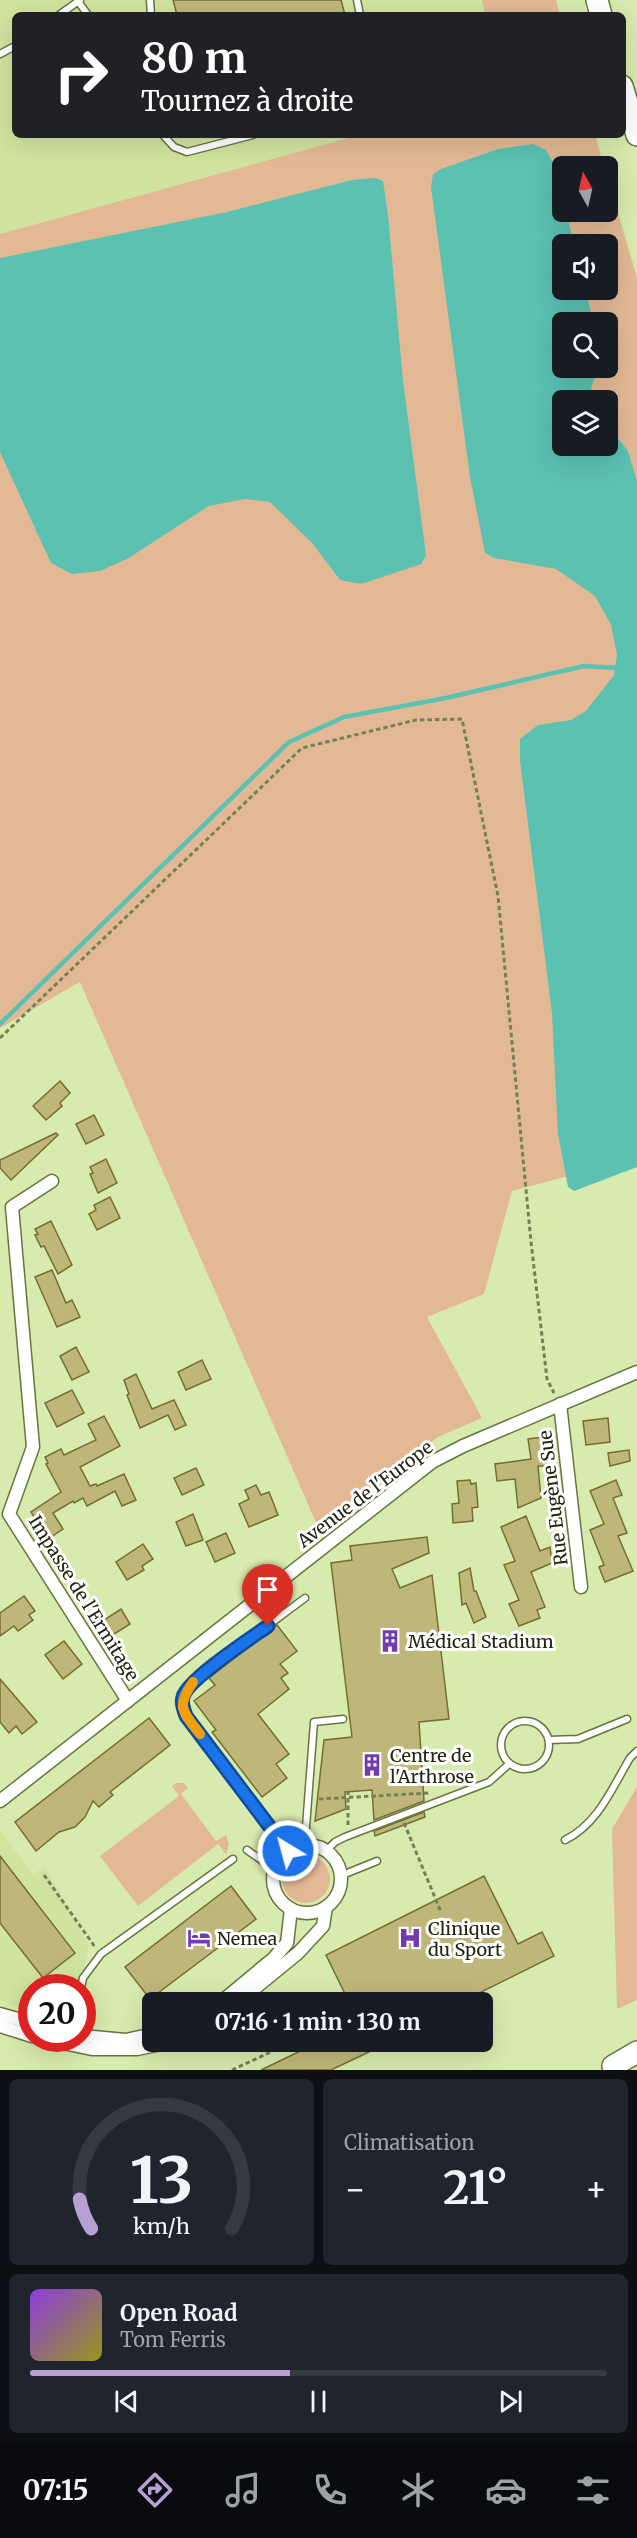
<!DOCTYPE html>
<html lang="fr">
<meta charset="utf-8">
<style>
:root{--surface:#171b24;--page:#20242c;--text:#f1f3f6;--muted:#9ea1a6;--line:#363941;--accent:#b8a0d7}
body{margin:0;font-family:Merriweather,serif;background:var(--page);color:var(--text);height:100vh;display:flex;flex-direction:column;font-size:22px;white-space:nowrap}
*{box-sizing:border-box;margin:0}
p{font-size:20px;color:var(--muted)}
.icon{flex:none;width:33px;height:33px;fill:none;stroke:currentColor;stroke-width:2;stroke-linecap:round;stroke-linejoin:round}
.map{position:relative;height:2070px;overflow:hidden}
.drawer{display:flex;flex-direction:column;gap:9px;padding:9px;background:#0d0f14;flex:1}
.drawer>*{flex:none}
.hud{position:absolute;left:12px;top:12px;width:614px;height:126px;border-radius:9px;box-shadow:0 6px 24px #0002;background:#202124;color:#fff;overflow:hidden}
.needle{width:39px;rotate:352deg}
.buttons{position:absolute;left:552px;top:156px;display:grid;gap:12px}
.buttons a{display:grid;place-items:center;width:66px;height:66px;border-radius:9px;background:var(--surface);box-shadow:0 6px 24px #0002;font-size:30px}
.speed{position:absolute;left:18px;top:1974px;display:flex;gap:12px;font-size:30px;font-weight:700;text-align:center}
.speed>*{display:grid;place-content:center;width:78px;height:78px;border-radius:50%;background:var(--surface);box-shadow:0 6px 24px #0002;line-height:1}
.speed .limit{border:9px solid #d22;background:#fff;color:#111}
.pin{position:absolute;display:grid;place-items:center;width:51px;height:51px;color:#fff;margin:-62px -26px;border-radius:50% 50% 50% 0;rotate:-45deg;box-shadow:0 0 6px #0007}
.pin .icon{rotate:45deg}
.me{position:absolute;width:66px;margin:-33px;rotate:323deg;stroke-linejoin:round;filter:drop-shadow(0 0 4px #0008)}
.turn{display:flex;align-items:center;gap:21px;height:126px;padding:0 30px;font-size:27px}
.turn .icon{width:78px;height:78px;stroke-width:2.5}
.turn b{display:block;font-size:42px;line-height:51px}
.big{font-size:45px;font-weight:700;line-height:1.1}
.drawer .tile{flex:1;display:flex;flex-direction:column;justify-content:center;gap:9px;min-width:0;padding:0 21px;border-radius:9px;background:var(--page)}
.drawer .dial{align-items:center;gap:0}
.dial svg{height:156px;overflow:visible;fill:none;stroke:var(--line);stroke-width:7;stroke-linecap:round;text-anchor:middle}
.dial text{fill:var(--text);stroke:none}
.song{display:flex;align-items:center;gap:18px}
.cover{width:72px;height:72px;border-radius:9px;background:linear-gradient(135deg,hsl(270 70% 55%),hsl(60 70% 35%))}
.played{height:6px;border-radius:3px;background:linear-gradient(90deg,var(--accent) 45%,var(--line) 45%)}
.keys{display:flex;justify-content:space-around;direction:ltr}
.heat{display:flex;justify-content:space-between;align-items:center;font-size:33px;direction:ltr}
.drawer .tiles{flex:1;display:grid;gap:9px;grid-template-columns:1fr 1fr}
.tile:last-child{grid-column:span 2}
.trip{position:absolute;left:142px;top:1992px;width:351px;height:60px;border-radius:9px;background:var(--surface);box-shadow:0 6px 24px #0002;font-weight:700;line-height:60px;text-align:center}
.menu{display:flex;height:96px;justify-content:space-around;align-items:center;background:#090b0e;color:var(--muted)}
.menu .icon{width:42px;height:42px}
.menu .active{color:var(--accent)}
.menu b{font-size:27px;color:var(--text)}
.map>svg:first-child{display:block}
</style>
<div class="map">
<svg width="637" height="2070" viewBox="0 0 637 2070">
<rect width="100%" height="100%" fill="#d8ebae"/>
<g fill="#d0e49f">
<polygon points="0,0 482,0 485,15 15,15 15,135 359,135 0,234"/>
<polygon points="0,1831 33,1874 45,1867 89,1946 80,1987 32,1988 31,2013 0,2000"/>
</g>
<g fill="#e3b995" fill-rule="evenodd">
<polygon points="482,0 556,0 560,15 485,15"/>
<path d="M 359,135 L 595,135 L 604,166 L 562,166 L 562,212 L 608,212 L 608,178 L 637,278 L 637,1158 L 512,1191 L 484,1294 L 427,1317 L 482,1418 L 438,1437 L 318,1527 L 80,982 L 0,1028 L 0,234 ZM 562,244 L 608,244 L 608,290 L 562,290 ZM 562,322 L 608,322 L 608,368 L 562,368 ZM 562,400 L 608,400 L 608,446 L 562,446 Z"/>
<polygon points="176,1783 184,1783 188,1788 181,1794 216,1841 226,1835 229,1844 226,1854 218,1844 138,1906 100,1856 179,1796 172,1786"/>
<polygon points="637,1787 637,2000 617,2009 612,1829"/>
<circle cx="306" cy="1879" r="24"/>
</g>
<g fill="#5bc1b1">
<polygon points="533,144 546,150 555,166 562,212 566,212 574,244 562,244 562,290 585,290 594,322 562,322 562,368 599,368 591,387 594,400 562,400 562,446 608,446 608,426 628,451 637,481 637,1167 574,1191 568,1187 558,1134 552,1013 520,761 520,739 538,725 571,720 586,711 614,675 617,655 611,625 595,596 556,569 494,558 485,553 470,477 431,187 433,174 441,169 498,149"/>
<polygon points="375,178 383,181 388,215 403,381 426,555 421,564 361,584 340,580 312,543 270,502 245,499 209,506 127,559 100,571 72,574 51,563 0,452 0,258 227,212 352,180"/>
</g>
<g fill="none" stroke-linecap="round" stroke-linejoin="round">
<polyline stroke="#5bc1b1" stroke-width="4.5" points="0,1024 289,742 344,717 446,698 584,666 619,668"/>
</g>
<g fill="#bfb779" stroke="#766d31" stroke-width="1.5">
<polygon points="173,0 341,0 345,15 177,15"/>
<polygon points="60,1081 70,1093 60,1103 62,1106 46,1120 33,1106"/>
<polygon points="94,1115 104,1135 86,1144 76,1124"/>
<polygon points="56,1133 58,1135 11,1180 0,1168 0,1160"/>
<polygon points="106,1159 117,1183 98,1193 90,1174 93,1173 90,1167"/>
<polygon points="110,1197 120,1218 97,1230 89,1214 96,1210 94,1205"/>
<polygon points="51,1221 72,1265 58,1274 44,1246 41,1247 35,1235 38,1234 35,1229"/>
<polygon points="52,1270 66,1303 72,1300 80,1317 57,1327 35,1277"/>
<polygon points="76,1347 89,1372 72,1380 60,1356"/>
<polygon points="202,1360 211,1379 186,1390 178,1372"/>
<polygon points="136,1374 152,1409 174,1400 186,1425 175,1430 168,1415 140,1428 127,1395 129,1394 124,1380"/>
<polygon points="72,1390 84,1413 57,1427 45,1403"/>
<polygon points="104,1416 120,1446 80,1467 90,1486 96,1484 97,1486 124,1474 136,1500 122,1506 115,1491 87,1506 83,1498 74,1503 73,1501 53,1513 63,1529 48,1539 31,1512 61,1492 46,1464 48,1463 45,1457 61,1449 64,1455 96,1440 88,1424"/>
<polygon points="608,1418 610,1442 586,1445 583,1421"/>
<polygon points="543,1437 547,1466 538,1466 541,1498 518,1508 515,1479 497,1481 495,1464 531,1459 528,1439"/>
<polygon points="629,1450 630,1461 610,1466 608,1453"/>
<polygon points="196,1468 204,1485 182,1495 174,1478"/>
<polygon points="470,1480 471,1484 476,1483 478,1507 472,1508 473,1521 453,1523 452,1504 459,1503 457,1481"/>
<polygon points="616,1480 622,1495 613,1498 627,1533 618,1536 633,1571 605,1582 599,1567 604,1565 590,1530 604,1524 590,1491"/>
<polygon points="256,1485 261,1495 269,1492 278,1515 249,1527 239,1504 249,1499 245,1490"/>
<polygon points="193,1514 203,1540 186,1546 176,1522"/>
<polygon points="526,1516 540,1551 550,1547 552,1563 531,1572 545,1607 537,1610 540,1618 519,1626 509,1604 519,1600 504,1565 515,1561 501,1527"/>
<polygon points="226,1533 235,1553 215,1562 206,1542"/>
<polygon points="427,1537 429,1553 392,1569 400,1588 432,1575 449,1719 419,1722 424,1801 374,1820 372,1790 345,1792 346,1809 315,1821 324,1740 352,1737 331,1563 352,1560 350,1546"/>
<polygon points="143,1544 153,1559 142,1566 144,1570 127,1580 116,1562"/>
<polygon points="470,1568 474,1591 476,1591 486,1617 474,1623 466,1603 462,1605 459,1573"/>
<polygon points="24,1596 35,1611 29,1615 33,1620 18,1631 14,1626 0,1636 0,1613"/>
<polygon points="121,1609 130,1624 108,1638 98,1624"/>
<polygon points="277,1625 297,1651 280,1664 288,1673 281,1678 289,1689 258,1714 289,1754 276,1764 287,1778 262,1797 212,1732 216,1730 194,1701 215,1685 209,1678"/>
<polygon points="64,1641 82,1664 63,1679 45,1655"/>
<polygon points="0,1679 37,1722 22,1734 16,1726 9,1733 0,1722"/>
<polygon points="149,1718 170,1745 110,1792 113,1795 99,1807 93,1801 85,1817 75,1827 59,1832 36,1851 15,1822"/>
<polygon points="424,1812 425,1817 375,1836 374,1831"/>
<polygon points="0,1856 75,1953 43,1978 0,1923"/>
<polygon points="484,1876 518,1944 542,1932 554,1956 461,2002 349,2002 326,1955"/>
<polygon points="231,1886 256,1919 150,1999 125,1967"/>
<polygon points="319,2042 390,2042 331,2070 261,2070"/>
</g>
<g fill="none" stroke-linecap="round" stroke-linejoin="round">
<g stroke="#67763e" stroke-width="9">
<g id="lane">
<polyline points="77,0 88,15"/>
<polyline points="150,0 151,15"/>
<polyline points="357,0 360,15"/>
<polyline points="59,15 80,0"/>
<polyline points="0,54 15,46"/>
<polyline points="163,135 174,147 187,152 253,135"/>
<circle cx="525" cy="1745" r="24"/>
<polyline points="549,1740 578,1739 627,1719"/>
<path d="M 565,1840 C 598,1824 612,1788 630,1758 L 637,1751"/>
<polyline points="298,1846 306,1827 314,1722 343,1719"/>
<polyline points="247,1850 274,1869"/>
<polyline points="288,1851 186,1716 183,1696 193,1681 305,1598"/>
<polyline points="326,1851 335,1842 345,1837 489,1782 509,1764"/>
<polyline points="340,1876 377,1861"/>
<polyline points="81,1988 83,1978 101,1954 233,1859"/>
</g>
</g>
<g stroke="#67763e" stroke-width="15">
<g id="street">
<polyline points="52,1181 12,1207 33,1447 9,1514 128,1701"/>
<polyline points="560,1404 581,1587"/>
<polyline points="0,1801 432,1462 463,1446 637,1372"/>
<circle cx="307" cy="1879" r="34"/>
<polyline points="221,2002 274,1958 287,1943 291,1909"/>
<polyline points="238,2002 298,1953 323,1926 326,1907"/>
<polyline points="0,2014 32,2023"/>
<polyline points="0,2026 32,2036"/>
<polyline points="82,2036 126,2040 153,2034"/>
<polyline points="39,2038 92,2049 137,2049 171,2042"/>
</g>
</g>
<g stroke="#67763e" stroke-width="24">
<g id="highway">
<polyline points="597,0 601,15"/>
<polyline points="622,86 637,135"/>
<polyline points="613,2066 637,2052"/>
</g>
</g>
<g stroke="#748057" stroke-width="3" stroke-dasharray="4.5 3" stroke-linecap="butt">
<polyline points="0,1038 302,748 416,720 462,719 498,896 531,1242 547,1379 554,1393"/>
<polyline points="319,1799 429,1793"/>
<polyline points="404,1823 441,1912"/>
<polyline points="348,1825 348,1792"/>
<polyline points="44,1875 95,1947"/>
<polyline points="232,2070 292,2042"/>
</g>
<use href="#lane" stroke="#fff" stroke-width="6"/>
<use href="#street" stroke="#fff" stroke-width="12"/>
<use href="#highway" stroke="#fff" stroke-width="21"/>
</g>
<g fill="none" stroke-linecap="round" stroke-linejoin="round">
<g stroke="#114b97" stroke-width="15">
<path id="route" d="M 268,1626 C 251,1638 187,1680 183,1697 C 181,1703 184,1710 186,1716 L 288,1851"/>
</g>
<use href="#route" stroke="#1a73e8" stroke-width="10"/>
<path stroke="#f59e0b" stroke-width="10" d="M 193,1682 C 176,1707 182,1711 200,1734"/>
</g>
<defs>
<g id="building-bare" transform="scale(1.8)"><path d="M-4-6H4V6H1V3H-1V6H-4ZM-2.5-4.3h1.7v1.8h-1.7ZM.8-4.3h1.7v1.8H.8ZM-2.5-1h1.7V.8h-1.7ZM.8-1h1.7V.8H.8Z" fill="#723ab1" stroke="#fff" stroke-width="2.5" paint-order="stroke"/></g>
<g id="hotel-bare" transform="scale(1.8)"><path d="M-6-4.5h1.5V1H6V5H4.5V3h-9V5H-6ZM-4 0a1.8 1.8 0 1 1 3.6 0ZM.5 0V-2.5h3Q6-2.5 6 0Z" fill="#723ab1" stroke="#fff" stroke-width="2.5" paint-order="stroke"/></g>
<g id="hospital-bare" transform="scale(1.8)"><path d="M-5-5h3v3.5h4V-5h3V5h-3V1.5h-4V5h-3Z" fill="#723ab1" stroke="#fff" stroke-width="2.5" paint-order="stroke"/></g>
</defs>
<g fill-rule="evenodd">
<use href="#building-bare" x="390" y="1641"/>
<use href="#building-bare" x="372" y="1765"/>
<use href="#hotel-bare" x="199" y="1938"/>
<use href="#hospital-bare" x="410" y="1938"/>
</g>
<g text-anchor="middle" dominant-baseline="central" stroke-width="6" stroke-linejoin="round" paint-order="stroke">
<g font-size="18" fill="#20260e" stroke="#fff">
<text transform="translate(365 1494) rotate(-37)">Avenue de l'Europe</text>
<text transform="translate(553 1498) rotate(-97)">Rue Eugène Sue</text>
<text transform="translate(84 1598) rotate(58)">Impasse de l'Ermitage</text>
</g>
<g font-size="18" fill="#20260e" stroke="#fff" text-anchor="start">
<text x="408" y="1641">Médical Stadium</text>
<text x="390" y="1755">Centre de<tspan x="390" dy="21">l'Arthrose</tspan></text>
<text x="428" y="1928">Clinique<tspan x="428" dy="21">du Sport</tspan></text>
<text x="217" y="1938">Nemea</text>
</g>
</g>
</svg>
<div class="buttons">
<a><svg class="needle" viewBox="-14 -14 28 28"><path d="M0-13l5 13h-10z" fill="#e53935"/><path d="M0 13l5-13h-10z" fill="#9ea1a6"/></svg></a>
<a><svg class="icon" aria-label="sound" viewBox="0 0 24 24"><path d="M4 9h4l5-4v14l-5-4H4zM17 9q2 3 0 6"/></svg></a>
<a><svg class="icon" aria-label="search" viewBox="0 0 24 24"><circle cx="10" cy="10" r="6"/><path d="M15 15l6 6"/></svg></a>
<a><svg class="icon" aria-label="layers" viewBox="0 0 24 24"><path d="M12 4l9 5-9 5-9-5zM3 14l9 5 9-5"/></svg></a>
</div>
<div class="speed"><div class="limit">20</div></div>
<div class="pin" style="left:268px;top:1626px;background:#d93025"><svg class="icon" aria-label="arrive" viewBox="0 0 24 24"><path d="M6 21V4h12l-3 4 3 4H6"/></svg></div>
<svg class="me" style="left:288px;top:1851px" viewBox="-20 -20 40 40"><circle r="17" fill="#1a73e8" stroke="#fff" stroke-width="3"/><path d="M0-11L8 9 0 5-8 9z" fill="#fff"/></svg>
<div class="trip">07:16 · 1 min · 130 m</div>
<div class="hud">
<div class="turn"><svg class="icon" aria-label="right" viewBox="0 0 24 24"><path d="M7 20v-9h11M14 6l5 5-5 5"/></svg><div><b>80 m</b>Tournez à droite</div></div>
</div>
</div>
<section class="drawer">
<div class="tiles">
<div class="tile dial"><svg viewBox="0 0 100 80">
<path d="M14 69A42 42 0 1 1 86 69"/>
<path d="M14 69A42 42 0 0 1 8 54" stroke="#b8a0d7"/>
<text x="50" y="56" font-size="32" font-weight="700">13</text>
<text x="50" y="72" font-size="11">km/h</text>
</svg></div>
<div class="tile"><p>Climatisation</p>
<div class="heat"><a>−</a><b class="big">21°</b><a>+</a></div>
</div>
<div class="tile">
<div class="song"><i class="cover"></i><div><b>Open Road</b><p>Tom Ferris</p></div></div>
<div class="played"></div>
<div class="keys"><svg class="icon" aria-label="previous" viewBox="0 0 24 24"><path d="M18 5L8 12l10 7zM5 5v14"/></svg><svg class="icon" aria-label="pause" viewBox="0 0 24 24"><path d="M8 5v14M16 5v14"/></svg><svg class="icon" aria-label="next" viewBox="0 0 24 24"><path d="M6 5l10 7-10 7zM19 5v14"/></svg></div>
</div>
</div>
</section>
<nav class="menu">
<b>07:15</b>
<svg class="icon active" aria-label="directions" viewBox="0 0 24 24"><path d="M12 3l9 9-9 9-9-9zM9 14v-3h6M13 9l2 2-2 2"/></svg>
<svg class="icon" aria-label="music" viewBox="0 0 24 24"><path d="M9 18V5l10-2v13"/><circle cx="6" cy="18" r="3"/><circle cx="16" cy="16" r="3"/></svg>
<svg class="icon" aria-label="phone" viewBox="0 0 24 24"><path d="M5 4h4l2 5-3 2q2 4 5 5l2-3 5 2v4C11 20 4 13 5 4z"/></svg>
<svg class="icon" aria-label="climate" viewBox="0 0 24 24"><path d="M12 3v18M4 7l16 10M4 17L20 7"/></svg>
<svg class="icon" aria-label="car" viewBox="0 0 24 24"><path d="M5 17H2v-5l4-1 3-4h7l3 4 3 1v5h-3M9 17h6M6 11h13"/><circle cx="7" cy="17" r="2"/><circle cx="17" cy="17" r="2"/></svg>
<svg class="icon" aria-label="filters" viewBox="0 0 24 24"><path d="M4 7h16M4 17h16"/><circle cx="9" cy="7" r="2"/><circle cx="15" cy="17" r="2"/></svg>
</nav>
